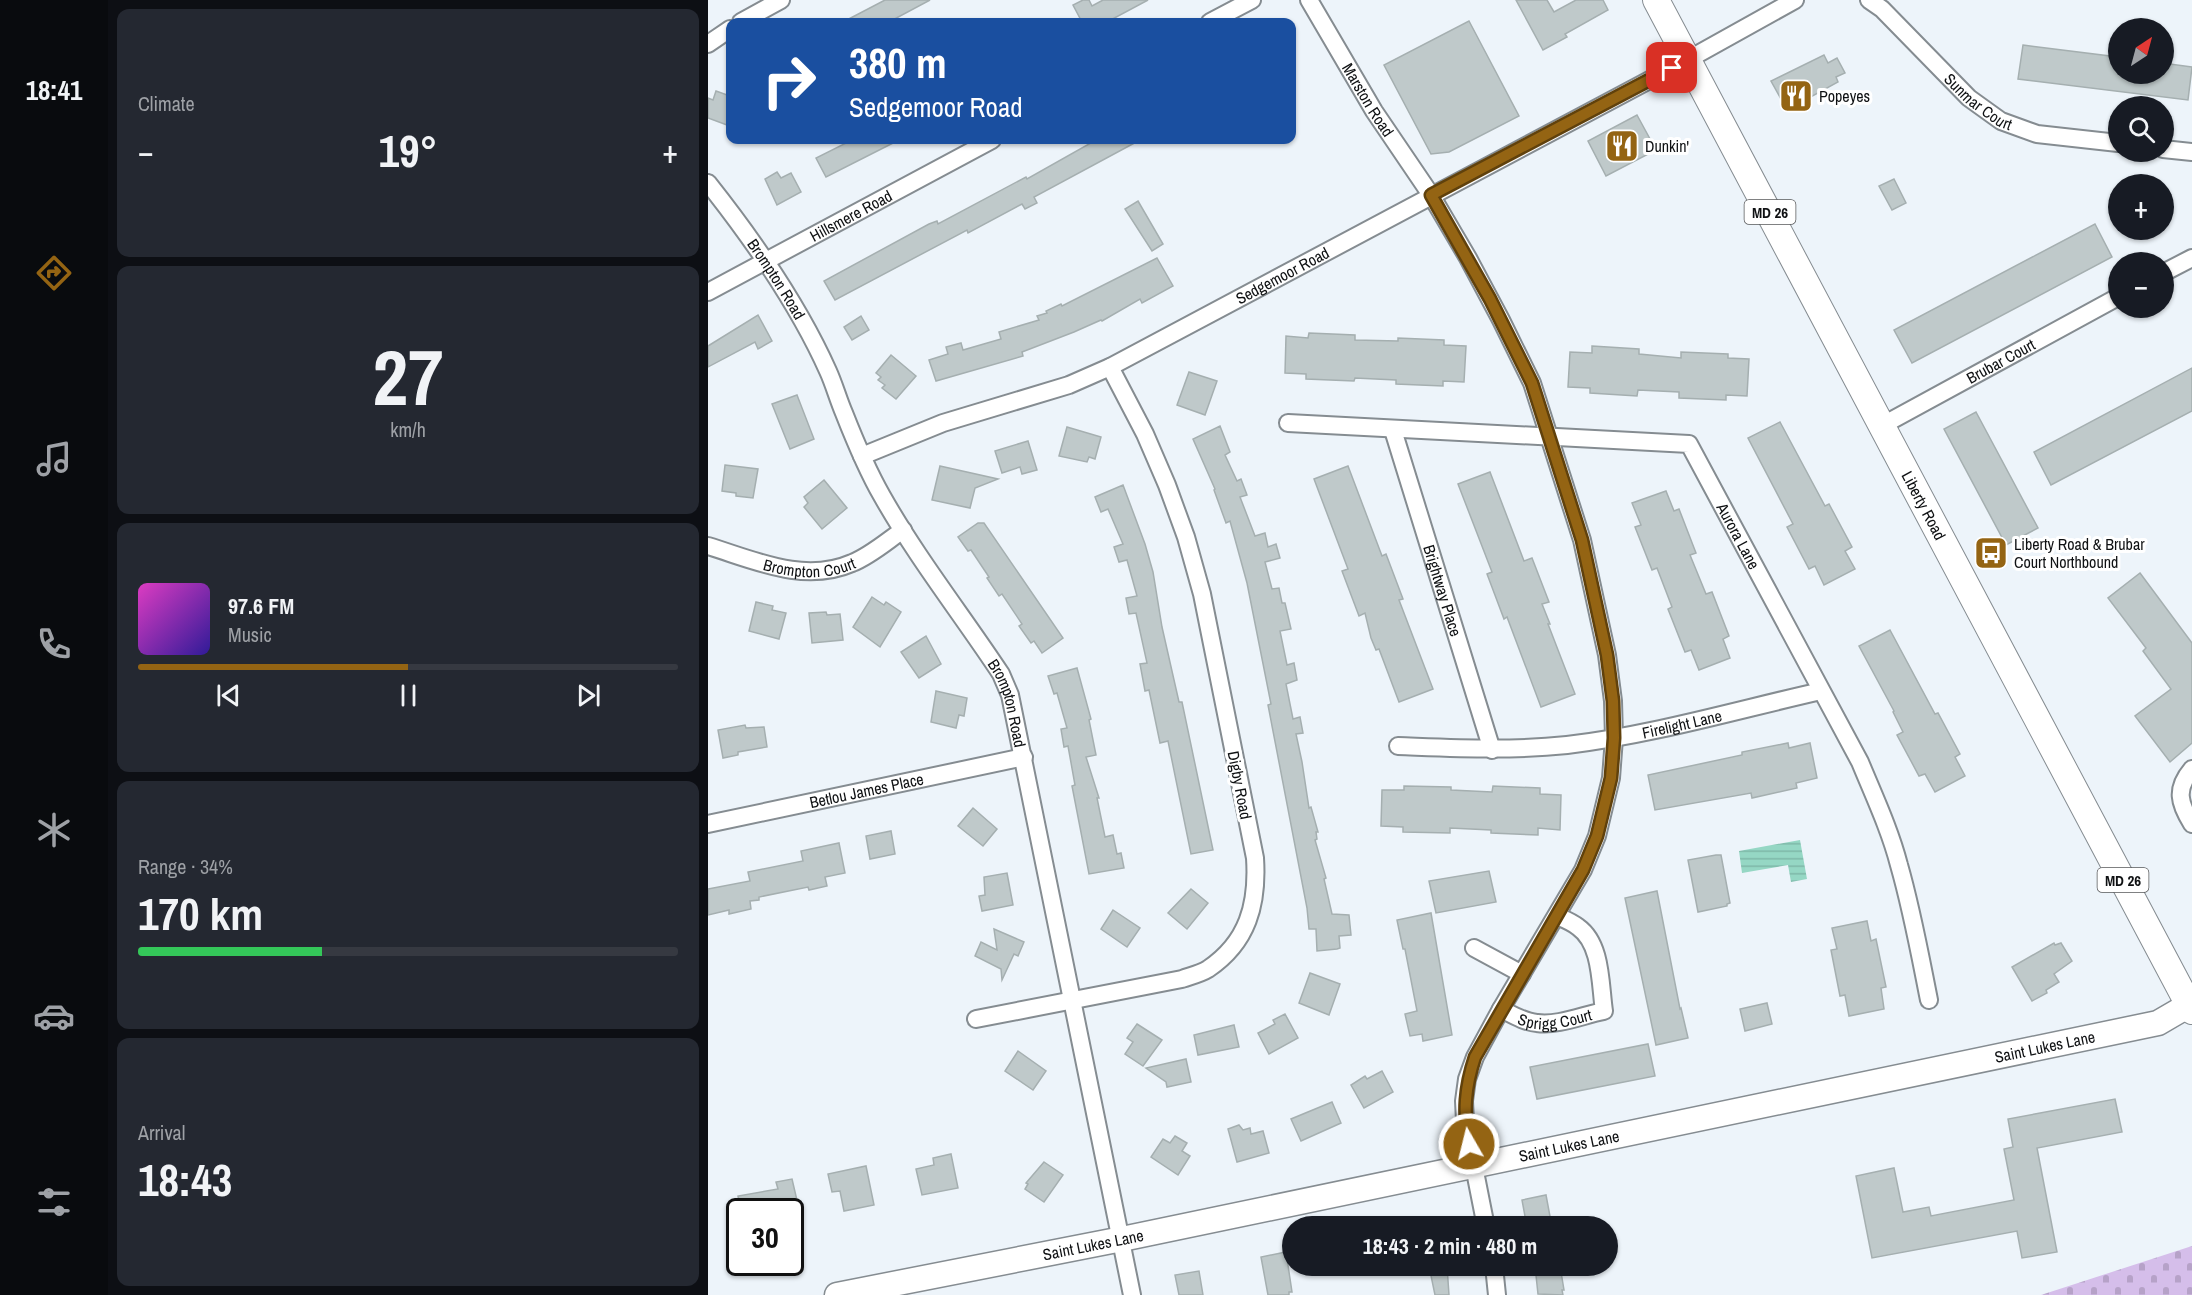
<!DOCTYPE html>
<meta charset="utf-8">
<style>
:root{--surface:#171b24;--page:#242831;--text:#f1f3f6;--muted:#9ea1a6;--line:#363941;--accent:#946413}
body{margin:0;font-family:"Archivo Narrow",sans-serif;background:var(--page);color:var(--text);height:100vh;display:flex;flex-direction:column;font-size:22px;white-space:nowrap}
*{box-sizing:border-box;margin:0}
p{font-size:20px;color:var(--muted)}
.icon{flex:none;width:33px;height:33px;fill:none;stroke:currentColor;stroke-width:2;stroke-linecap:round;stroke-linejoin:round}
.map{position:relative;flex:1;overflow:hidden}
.sheet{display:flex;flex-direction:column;gap:9px;padding:9px;background:#0d0f14;width:600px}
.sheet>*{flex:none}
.top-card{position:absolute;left:18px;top:18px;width:570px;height:126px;border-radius:12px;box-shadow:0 2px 4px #0004;background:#1a4fa0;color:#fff;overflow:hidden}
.needle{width:39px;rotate:36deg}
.fabs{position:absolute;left:1400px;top:18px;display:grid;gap:12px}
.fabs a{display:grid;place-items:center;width:66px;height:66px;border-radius:50%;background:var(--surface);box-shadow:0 2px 4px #0004;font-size:30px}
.speed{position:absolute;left:18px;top:1198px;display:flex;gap:12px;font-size:30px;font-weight:700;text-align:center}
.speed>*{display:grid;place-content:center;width:78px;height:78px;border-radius:50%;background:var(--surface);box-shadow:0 2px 4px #0004;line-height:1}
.speed .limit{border:3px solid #111;border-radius:9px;background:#fff;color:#111}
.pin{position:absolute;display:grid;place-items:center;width:51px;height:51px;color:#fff;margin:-26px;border-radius:12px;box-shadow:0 3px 9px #0006}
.me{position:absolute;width:66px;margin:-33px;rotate:352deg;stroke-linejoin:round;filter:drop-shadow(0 0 4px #0008)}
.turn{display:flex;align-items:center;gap:21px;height:126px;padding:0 24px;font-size:27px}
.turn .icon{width:78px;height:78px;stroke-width:2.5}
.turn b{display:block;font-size:42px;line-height:51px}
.big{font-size:45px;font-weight:700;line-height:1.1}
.sheet .card{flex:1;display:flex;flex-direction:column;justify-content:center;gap:9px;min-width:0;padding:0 21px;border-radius:12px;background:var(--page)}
.sheet .dial{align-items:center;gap:0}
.dial b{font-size:78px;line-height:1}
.song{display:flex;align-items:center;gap:18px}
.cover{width:72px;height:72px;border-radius:9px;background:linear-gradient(135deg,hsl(310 70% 55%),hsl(250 70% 35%))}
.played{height:6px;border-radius:3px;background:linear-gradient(90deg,var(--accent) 50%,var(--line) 50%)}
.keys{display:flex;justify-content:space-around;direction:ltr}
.heat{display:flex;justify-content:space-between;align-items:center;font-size:33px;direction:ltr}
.charge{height:9px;border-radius:4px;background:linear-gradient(90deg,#34c759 34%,var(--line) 0)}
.trip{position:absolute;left:574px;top:1216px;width:336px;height:60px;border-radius:30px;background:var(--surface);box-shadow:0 2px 4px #0004;font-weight:700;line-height:60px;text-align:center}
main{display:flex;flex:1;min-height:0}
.dock{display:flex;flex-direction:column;width:108px;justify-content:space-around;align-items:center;background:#090b0e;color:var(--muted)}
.dock .icon{width:42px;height:42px}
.dock .active{color:var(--accent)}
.dock b{font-size:27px;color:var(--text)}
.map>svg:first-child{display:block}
</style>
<main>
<nav class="dock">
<b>18:41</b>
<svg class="icon active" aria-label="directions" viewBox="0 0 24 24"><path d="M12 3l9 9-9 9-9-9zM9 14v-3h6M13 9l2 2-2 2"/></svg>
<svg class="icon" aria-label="music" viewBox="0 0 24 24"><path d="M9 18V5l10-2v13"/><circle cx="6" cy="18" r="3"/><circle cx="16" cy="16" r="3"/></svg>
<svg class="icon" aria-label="phone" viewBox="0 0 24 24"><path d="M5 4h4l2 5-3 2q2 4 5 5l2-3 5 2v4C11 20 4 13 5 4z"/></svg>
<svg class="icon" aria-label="climate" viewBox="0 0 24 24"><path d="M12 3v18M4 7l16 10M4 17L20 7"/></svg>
<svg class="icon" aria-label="car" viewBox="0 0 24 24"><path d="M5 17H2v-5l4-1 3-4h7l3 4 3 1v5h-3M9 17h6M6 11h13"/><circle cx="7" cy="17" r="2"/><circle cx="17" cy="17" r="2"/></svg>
<svg class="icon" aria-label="filters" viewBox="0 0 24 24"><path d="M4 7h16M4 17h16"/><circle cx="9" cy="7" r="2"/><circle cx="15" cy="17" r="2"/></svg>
</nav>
<section class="sheet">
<div class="card"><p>Climate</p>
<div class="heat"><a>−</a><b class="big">19°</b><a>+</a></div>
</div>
<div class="card dial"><b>27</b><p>km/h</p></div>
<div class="card">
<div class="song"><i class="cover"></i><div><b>97.6 FM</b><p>Music</p></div></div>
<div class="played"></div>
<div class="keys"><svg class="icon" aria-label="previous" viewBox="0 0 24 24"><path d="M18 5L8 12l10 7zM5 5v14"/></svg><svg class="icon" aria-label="pause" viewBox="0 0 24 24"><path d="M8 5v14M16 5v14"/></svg><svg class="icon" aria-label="next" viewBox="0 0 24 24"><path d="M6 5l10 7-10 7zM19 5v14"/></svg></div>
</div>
<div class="card"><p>Range · 34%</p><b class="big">170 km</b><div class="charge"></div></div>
<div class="card"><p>Arrival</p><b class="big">18:43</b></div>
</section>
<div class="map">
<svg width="1484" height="1295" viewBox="0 0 1484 1295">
<defs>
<pattern id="cemetery-stones" width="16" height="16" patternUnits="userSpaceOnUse" patternTransform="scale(1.5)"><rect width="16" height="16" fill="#d5beea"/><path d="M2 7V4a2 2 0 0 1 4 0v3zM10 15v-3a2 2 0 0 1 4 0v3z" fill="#b6a2c8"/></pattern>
<pattern id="water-rules" width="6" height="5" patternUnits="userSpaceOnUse" patternTransform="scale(1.5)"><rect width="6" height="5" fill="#95d7c4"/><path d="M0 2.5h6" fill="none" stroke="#7fb8a8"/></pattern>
</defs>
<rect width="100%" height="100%" fill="#edf4fa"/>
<polygon fill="url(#cemetery-stones)" points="1484,1246 1484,1295 1333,1295"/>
<polygon fill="url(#water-rules)" points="1092,840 1099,879 1083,882 1080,865 1034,873 1031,851"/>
<g fill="#bfc9ca" stroke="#a5afb0" stroke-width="1.5">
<polygon points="177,0 222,0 181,22 135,22"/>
<polygon points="375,0 381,0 384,6 395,0 440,0 399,22 374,22 365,5"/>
<polygon points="808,0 839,0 846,12 868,0 895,0 900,10 857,34 859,37 835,50"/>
<polygon points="761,21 811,116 741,152 723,154 676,65"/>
<polygon points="1315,45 1410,57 1410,74 1455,74 1455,63 1484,67 1480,100 1310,79"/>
<polygon points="1116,55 1120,63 1129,58 1137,73 1128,77 1130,82 1079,110 1063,81"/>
<polygon points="8,91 22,96 22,117 19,125 0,118 0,98 5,100"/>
<polygon points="929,115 948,150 898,176 880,141"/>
<polygon points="144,140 191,140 118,177 108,158"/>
<polygon points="388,140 432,140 326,197 329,203 317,209 314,204 260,233 259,230 127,300 116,281 221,224 229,221 230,224 318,177 319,179"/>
<polygon points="69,172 73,178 83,173 93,192 69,205 57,179"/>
<polygon points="1186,179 1198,203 1184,210 1171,186"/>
<polygon points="430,201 455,244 444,251 417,209"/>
<polygon points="1387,224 1404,257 1204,363 1186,330"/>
<polygon points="449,258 465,286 434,303 432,299 394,321 393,320 366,332 314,352 315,356 228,381 221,360 240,354 238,347 253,343 255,350 293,339 291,332 331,320 329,316 339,313 338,311 353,304 354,306"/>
<polygon points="50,315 64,341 50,349 47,342 0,367 0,346"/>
<polygon points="153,316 161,330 144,340 136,327"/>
<polygon points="601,333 647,335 647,340 690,341 690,338 736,340 736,345 758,346 756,382 735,381 735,386 688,384 688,380 647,378 646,381 598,379 598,374 577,373 578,336 600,338"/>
<polygon points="884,346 931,349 931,354 973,358 973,352 1020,354 1020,358 1041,359 1039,396 1018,395 1018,400 971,398 971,392 930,390 929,396 882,393 882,388 860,387 862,352 884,353"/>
<polygon points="183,355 208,376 188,399 174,388 177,385 170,380 173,377 168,373"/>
<polygon points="1484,368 1484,411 1343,485 1326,452"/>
<polygon points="481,372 509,381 497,415 469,405"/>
<polygon points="89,395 106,439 82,449 64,404"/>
<polygon points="1268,412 1330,528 1298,545 1236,429"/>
<polygon points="1072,422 1117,506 1121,504 1144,547 1137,551 1147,569 1116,585 1107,566 1101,569 1079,527 1085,524 1040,438"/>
<polygon points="512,426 522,452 517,455 529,481 533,479 539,495 532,497 547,536 557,533 560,547 568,544 572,558 557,562 564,589 571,588 574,603 577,603 583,629 572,631 579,665 586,663 589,680 578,684 585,719 592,717 595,733 588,734 594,762 601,808 603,807 610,832 608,832 609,839 607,840 618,878 616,879 624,914 641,915 643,935 631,936 632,948 629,949 609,951 608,929 601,929 599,908 560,705 563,704 539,583 522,521 518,523 506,490 507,489 485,439"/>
<polygon points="359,427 393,437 387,459 381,457 379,462 351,456"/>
<polygon points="320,441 329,470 314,474 312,467 294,473 287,451"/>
<polygon points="17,465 50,469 45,498 28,496 28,493 14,491"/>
<polygon points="232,466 290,479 267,488 262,508 224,500"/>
<polygon points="640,466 674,556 678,554 695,599 691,600 725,689 691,702 671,649 668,650 663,638 657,613 651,616 634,571 640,569 606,479"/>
<polygon points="782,472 816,561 824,558 841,602 834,604 842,624 840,624 867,694 833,707 799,617 796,619 779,574 784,572 750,484"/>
<polygon points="116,480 139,508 114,529 96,507 100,503 96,497"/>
<polygon points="415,485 437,544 445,572 454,627 471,702 474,702 505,850 483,854 460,741 452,743 441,690 437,691 432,664 439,663 428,613 421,614 418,598 429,596 419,560 411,562 406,547 415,544 400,509 393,512 387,497"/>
<polygon points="958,491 966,511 971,509 988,553 982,555 998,594 1004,592 1021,636 1015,639 1022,658 991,670 983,650 977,652 960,609 964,607 949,568 944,570 927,527 933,525 924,503"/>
<polygon points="270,523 276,523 355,638 334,653 326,641 323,643 311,626 314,624 294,594 291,596 279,578 281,577 263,550 260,551 250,537"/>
<polygon points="1432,573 1484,643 1484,743 1462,762 1427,716 1463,689 1435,651 1438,648 1400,598"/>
<polygon points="164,597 176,605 178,602 193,612 172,647 145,627"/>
<polygon points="48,602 65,606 64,610 78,613 71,639 41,631"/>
<polygon points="118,612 119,615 132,614 135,640 104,643 101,613"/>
<polygon points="1182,630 1227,714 1230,713 1252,754 1247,757 1257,776 1227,792 1217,774 1211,776 1189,735 1195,732 1185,712 1186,711 1151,646"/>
<polygon points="218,636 233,664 211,678 193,652"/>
<polygon points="369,668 383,719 381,720 388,755 378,757 391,798 389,798 397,837 405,835 409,854 413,853 416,868 381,874 364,786 367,785 360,746 356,747 353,729 359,728 349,693 346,694 340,676"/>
<polygon points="228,691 259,698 256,716 251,715 248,728 223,722"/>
<polygon points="37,725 38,728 56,727 59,747 30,752 30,755 15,758 10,730"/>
<polygon points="1080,743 1081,748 1102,743 1109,778 1088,783 1089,788 1044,798 1043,793 947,810 940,775 1034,755 1034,752"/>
<polygon points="696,786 743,787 743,790 784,792 785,786 832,788 832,794 853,795 852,830 830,828 830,835 783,833 783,830 742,828 742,833 695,832 695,827 673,826 674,790 696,790"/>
<polygon points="265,808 289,829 275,846 250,826"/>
<polygon points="183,831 187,854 162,859 158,836"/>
<polygon points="131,843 137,873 117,877 119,886 101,890 100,887 51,897 51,900 42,901 43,909 21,914 21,910 0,915 0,889 42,881 40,872 95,861 93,851"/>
<polygon points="1008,855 1013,855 1022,903 1019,904 1019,906 990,912 980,860"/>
<polygon points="781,871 788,902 728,913 721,881"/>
<polygon points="299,873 305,905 274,911 271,896 277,895 276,877"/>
<polygon points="483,889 500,903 479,929 460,913"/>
<polygon points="949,891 972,1009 973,1008 980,1038 948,1045 917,898"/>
<polygon points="405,910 432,928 419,947 393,929"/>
<polygon points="723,913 744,1035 715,1041 714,1034 702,1036 697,1014 709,1011 697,949 695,949 689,920"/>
<polygon points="1159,921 1163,941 1168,939 1178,987 1173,988 1176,1009 1141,1016 1137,995 1132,996 1123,950 1129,949 1124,928"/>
<polygon points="286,929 316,942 310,956 306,954 294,980 293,969 267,956 273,942 289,950"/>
<polygon points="1346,943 1347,945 1353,943 1364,961 1346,974 1351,982 1338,990 1339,993 1324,1001 1304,967"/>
<polygon points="602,973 632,984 621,1015 591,1003"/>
<polygon points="1059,1003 1064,1024 1037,1031 1032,1009"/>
<polygon points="577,1014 590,1038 561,1054 550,1033 567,1024 565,1020"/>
<polygon points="429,1024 454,1040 435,1066 417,1054 425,1042 419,1038"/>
<polygon points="526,1025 531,1047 490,1055 486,1035"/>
<polygon points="940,1044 947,1076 829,1099 822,1067"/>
<polygon points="310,1051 338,1071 325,1090 297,1071"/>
<polygon points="478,1059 483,1082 459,1087 458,1082 438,1068"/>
<polygon points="674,1071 685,1092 656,1108 643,1085 657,1076 659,1079"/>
<polygon points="1407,1099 1414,1132 1329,1148 1349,1252 1314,1258 1309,1231 1164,1258 1148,1176 1186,1168 1195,1212 1221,1207 1223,1216 1306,1200 1296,1149 1305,1147 1300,1119"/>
<polygon points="624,1102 633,1123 593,1141 583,1119"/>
<polygon points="531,1125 535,1130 542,1128 543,1134 555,1131 561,1153 529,1162 520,1129"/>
<polygon points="467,1136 479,1143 474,1151 482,1156 470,1175 443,1157 455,1139 462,1143"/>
<polygon points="243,1154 250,1188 214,1195 208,1169 226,1165 225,1158"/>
<polygon points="336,1162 355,1175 336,1202 317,1189 320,1184 318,1183"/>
<polygon points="158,1166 166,1205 136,1211 132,1191 124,1192 120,1174"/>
<polygon points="84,1179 91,1209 74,1212 33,1212 30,1196 70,1189 68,1182"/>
<polygon points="838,1195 844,1227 819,1227 814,1200"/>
<polygon points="578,1252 584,1292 581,1292 581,1295 560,1295 553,1257"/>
<polygon points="721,1266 739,1266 741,1295 727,1295"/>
<polygon points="827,1266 852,1266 856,1290 854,1290 855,1295 830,1294"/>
<polygon points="491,1271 495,1295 471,1295 467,1275"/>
</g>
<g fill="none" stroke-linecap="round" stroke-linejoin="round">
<g stroke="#858c91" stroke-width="20">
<g id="street">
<path id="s1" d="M 601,0 L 666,111 L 723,195 L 760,258 L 793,320 L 824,383 L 874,540 L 899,655 L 905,701 L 906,738 L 903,778 L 889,836 L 875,870 L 793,1009 L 767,1057 L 759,1079 L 756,1101 L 757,1121 L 778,1227"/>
<path id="s2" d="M 1161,0 L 1174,9 L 1261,98 L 1293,121 L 1329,134 L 1410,143"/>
<polyline points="33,22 73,0"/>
<polyline points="502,22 544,0"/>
<polyline points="0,44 22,29"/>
<polyline points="1455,149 1484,152"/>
<path id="s3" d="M 0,183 C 46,241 90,304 120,371 C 126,384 130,399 136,413 C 147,441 159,470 174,496 C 209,558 254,615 293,674 L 302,695 L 424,1295"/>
<polyline points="1455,273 1484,258"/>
<path id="s4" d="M 0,292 L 284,140"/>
<path id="s5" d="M 580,423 L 981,444 L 1152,762 C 1166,796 1182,830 1191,865 C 1204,910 1212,955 1221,1000"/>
<path id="s6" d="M 1175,425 L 1410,297"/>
<path id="s7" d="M 685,430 L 784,750"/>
<path id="s8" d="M 154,456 L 235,423 L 361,385 L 402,367 L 981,59 L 1087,0"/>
<path id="s9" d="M 0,546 C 46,560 96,584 144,563 C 162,556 179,541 195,530"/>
<path id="s10" d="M 690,746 C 747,748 802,751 859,745 C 944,735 1029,710 1113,691"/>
<path d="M 1484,769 C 1467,789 1471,803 1484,824"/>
<path id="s11" d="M 0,824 L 316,757"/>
<polyline points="766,948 814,974"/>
<path id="s12" d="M 793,1009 C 805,1015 816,1022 829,1023 C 850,1026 875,1015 896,1011 C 892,984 894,944 870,927 C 864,922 856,919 849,916"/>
<path d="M 268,1019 L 474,979 C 482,976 492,974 500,969 C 540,942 550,904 547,858 L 494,594 L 478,537 L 459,485 L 437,434 L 402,367"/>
<polyline points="786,1266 789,1295"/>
</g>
</g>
<g stroke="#858c91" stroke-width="27">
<g id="secondary">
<path id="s13" d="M 129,1295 L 414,1239 L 1450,1023 L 1481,1005"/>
</g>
</g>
<g stroke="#858c91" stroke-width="28">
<g id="primary">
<path id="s14" d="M 948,0 L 1484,1011"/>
</g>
</g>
<use href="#street" stroke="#fff" stroke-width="16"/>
<use href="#secondary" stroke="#fff" stroke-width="24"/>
<use href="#primary" stroke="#fff" stroke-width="26"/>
</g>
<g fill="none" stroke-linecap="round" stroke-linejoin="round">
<g stroke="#60410c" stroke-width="15">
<path id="route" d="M 761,1144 C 755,1112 757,1087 767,1057 L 875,870 L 889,836 L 903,778 L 906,738 L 905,701 L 899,655 L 874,540 L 824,383 L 782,299 L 723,195 L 964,68"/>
</g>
<use href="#route" stroke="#946413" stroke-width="10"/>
</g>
<defs>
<g id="restaurant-square" transform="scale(1.725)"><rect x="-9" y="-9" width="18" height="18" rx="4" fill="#946413" stroke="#fff"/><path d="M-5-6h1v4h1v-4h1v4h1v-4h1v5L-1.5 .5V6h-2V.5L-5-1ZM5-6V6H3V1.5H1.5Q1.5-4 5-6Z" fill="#fff"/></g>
<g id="bus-square" transform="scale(1.725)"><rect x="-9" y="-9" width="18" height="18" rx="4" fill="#946413" stroke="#fff"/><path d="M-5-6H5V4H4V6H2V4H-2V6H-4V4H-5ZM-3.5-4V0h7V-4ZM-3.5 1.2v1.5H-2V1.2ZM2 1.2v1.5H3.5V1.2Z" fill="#fff"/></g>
</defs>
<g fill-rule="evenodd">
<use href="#restaurant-square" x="1088" y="96"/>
<use href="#restaurant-square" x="914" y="146"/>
<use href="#bus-square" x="1283" y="553"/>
</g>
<g text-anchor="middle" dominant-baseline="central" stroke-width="6" stroke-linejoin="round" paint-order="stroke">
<g fill="#fff" stroke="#57585a" stroke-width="1.5">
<rect x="1036.5" y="200" width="51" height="24" rx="4.5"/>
<rect x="1389.5" y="868" width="51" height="24" rx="4.5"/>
</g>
<g font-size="15" font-weight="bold" fill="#0f1113">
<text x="1062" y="212">MD 26</text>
<text x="1415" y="880">MD 26</text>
</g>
<g font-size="16" fill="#0f1113" stroke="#fff" text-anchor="start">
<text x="1111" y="96">Popeyes</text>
<text x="937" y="146">Dunkin'</text>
<text x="1306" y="544">Liberty Road &amp; Brubar<tspan x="1306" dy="18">Court Northbound</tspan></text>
</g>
<g font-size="16" fill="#0f1113" stroke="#fff">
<text stroke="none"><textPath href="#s1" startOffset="116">Marston Road</textPath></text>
<text stroke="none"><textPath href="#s2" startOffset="150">Sunmar Court</textPath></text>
<text stroke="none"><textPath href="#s4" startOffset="162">Hillsmere Road</textPath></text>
<text stroke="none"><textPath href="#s8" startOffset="459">Sedgemoor Road</textPath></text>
<text stroke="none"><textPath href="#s3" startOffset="118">Brompton Road</textPath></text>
<text stroke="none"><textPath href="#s6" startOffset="134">Brubar Court</textPath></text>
<text stroke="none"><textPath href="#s14" startOffset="572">Liberty Road</textPath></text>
<text stroke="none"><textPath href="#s5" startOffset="506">Aurora Lane</textPath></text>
<text stroke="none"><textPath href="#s9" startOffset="105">Brompton Court</textPath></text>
<text stroke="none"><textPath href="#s7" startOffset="168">Brightway Place</textPath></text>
<text stroke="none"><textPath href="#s3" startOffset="604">Brompton Road</textPath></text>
<text stroke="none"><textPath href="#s10" startOffset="286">Firelight Lane</textPath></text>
<text transform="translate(532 785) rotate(79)">Digby Road</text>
<text stroke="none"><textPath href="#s11" startOffset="162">Betlou James Place</textPath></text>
<text stroke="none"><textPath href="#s12" startOffset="57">Sprigg Court</textPath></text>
<text stroke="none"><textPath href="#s13" startOffset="1233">Saint Lukes Lane</textPath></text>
<text stroke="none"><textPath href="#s13" startOffset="747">Saint Lukes Lane</textPath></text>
<text stroke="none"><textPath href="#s13" startOffset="261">Saint Lukes Lane</textPath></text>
</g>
</g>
</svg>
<div class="fabs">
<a><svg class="needle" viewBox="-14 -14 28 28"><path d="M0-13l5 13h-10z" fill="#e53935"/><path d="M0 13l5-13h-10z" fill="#9ea1a6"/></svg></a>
<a><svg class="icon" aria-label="search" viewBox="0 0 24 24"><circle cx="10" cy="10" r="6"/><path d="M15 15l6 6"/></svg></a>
<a>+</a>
<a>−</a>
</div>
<div class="speed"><div class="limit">30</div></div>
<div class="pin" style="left:964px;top:68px;background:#d93025"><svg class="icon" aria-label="arrive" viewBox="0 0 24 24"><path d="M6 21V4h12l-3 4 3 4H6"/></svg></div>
<svg class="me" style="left:761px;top:1144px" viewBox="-20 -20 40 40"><circle r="17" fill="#946413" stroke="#fff" stroke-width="3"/><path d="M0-11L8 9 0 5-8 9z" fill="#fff"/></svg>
<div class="trip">18:43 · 2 min · 480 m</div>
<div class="top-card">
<div class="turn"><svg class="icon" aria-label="right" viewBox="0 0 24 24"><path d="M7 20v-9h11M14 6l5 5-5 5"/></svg><div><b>380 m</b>Sedgemoor Road</div></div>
</div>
</div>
</main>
